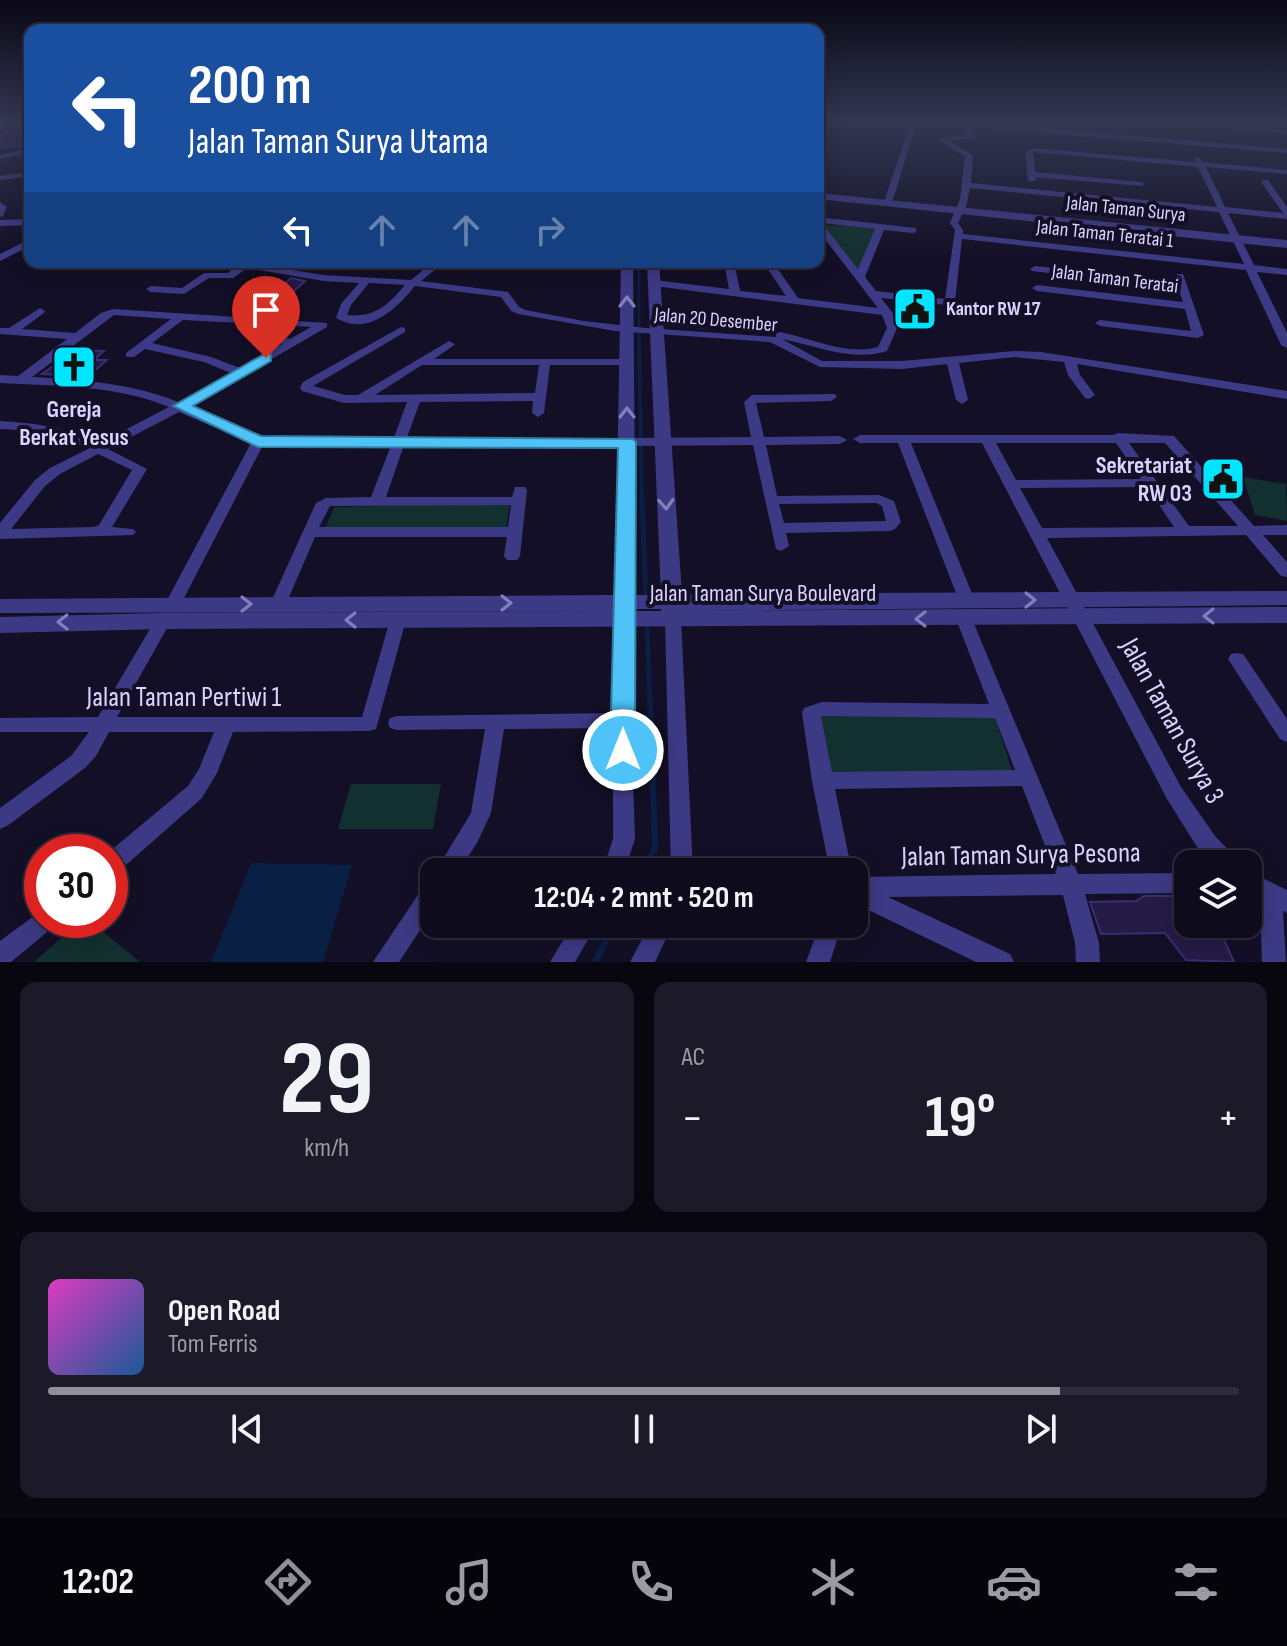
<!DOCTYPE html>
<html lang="id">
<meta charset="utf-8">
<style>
:root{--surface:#0e0b1c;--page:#1c1929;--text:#f1f3f6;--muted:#9b9ba3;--line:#2e2b3b;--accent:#8c9099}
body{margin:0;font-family:"Sofia Sans Condensed",sans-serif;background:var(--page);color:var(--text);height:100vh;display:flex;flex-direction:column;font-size:30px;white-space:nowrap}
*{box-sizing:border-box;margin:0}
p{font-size:26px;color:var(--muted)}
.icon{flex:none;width:44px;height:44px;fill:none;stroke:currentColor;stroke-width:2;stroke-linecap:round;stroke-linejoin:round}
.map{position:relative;height:962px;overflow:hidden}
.drawer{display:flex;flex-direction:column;gap:20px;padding:20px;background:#08060f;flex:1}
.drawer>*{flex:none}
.hud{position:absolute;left:24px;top:24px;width:800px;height:244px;border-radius:16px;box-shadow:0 4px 20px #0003,0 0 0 2px var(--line);background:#1a4fa0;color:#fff;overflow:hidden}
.controls{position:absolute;left:1174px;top:850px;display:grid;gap:16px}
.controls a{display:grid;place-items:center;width:88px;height:88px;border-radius:16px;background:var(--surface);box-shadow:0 4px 20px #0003,0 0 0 2px var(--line);font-size:40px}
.speed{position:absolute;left:24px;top:834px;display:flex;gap:16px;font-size:40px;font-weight:700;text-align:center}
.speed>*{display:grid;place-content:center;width:104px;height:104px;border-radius:50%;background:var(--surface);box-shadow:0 4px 20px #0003,0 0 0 2px var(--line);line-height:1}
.speed .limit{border:12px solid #d22;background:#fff;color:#111}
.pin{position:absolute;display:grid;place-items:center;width:68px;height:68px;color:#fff;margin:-82px -34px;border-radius:50% 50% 50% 0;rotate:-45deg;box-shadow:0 0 8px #0007}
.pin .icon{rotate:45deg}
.me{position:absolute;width:88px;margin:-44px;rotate:0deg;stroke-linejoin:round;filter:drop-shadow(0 0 6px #0008)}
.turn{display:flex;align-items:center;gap:28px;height:168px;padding:0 32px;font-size:36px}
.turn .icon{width:104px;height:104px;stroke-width:2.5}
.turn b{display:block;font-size:56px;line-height:68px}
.lanes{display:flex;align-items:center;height:76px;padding:0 32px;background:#0003;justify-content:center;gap:40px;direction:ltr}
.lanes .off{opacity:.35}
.big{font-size:60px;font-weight:700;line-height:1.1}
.drawer .tile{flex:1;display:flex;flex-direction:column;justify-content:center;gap:12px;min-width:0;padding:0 28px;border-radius:16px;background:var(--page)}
.drawer .dial{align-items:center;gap:0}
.dial b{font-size:104px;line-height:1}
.song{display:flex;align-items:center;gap:24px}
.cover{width:96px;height:96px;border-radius:12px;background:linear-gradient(135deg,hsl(310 70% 55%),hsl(210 70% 35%))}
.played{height:8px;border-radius:4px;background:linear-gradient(90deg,var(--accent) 85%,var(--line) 85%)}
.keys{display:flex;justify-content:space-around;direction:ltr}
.heat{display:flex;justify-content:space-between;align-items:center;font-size:44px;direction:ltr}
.drawer .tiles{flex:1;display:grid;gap:20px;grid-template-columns:1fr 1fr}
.tile:last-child{grid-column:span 2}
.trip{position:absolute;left:420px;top:858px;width:448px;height:80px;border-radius:16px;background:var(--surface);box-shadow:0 4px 20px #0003,0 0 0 2px var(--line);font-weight:700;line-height:80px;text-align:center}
.tab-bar{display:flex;height:128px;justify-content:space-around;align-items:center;background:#06040b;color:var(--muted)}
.tab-bar .icon{width:56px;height:56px}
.tab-bar .selected{color:var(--accent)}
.tab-bar b{font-size:36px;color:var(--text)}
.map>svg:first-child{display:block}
</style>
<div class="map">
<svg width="1287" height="962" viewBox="0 0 1287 962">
<rect width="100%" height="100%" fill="#130f26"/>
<g fill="#12302f">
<polygon points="820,224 876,229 859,270"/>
<polygon points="1243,477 1286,484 1287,521 1255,515"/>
<polygon points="510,503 506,529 325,529 334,507"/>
<polygon points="816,715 995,717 1014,776 826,772"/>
<polygon points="351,784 441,784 433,829 338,829"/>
<polygon points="82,920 89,920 140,962 34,962"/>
</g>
<polygon fill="#0a1f44" points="251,863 352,865 323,962 211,962"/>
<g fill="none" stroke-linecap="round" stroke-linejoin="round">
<polyline stroke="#0a1f44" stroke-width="3" points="639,262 639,343"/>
<polyline stroke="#0a1f44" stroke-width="4" points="639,341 642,501"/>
<g stroke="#0a1f44" stroke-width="5">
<polyline points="642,499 646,597"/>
<polyline points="647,622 650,703"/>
</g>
<g stroke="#0a1f44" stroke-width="6">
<polyline points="643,872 655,848 650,701"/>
<polyline points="595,962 615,924"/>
</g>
<polygon fill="#0a1f44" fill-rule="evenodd" points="30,151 30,155 0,162 0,158"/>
</g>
<g fill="#241b47" stroke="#3b2d73" stroke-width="2">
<polygon points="30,126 30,145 0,148 0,133 11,131 13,127"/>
<polygon points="291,278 305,281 280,304 264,303"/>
<polygon points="76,350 104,351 94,360 107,360 87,377 42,374"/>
<polygon points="1144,896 1181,896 1188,900 1188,924 1217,924 1234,962 1186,960 1165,933 1101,934 1090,902 1136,901"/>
</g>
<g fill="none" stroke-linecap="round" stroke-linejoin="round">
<g fill="#3d3a85" fill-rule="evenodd">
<polygon points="890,122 904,122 916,126 893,199 889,202 885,199 909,127"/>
<path d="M 929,122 L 971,122 L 1287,149 L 1287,153 L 971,127 L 974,138 L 949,141 L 973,155 L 971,183 L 1217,207 L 1198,167 L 1033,152 L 1035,172 L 1141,182 L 1145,184 L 1141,186 L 1036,177 L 1036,180 L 1032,182 L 1028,180 L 1025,152 L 1032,148 L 1196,162 L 1194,159 L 1198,157 L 1203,162 L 1287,170 L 1287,174 L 1206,167 L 1225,207 L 1283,213 L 1261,182 L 1265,180 L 1268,180 L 1287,207 L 1287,219 L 1228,213 L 1254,265 L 1287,269 L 1287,275 L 1257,272 L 1287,333 L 1287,348 L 1281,345 L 1246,270 L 962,239 L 955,301 L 999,306 L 1003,307 L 1003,311 L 881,298 L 892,312 L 897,328 L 887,351 C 850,362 818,346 782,339 L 822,361 L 902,361 L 1014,351 L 1041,352 L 1287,391 L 1287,399 L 1077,364 L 1080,375 L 1095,395 L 1089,399 L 1085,398 L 1068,375 L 1064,362 L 1014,357 L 959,363 L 968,400 L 962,404 L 956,400 L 947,364 L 902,369 L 820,367 L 770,342 L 615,331 L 518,314 L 511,311 L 501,297 L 415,286 C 396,309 368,337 336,318 L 341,304 L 359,283 L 324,281 L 247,268 L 233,278 L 209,278 L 184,294 L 151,292 L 146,289 L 151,286 L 182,288 L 204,273 L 228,273 L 241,262 L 324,275 L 411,280 L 429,265 L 429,262 L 439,262 L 437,268 L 421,281 L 508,292 L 519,307 L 525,310 L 584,321 L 646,328 L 776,337 L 776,333 L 780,332 C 811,338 847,356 878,347 L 887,328 L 882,315 L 654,286 L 649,283 L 654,280 L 729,289 L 724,262 L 734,262 L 740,291 L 786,296 L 763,262 L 773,262 L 798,298 L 878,308 L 818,230 L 818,217 L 916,228 L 916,232 L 913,233 L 884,230 L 865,277 L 876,291 L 945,299 L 955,230 L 950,223 L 960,199 L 965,156 L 937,140 L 967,134 L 964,127 ZM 970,188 L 1219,212 L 1244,264 L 963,234 L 963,230 L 958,223 L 966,207 ZM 822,223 L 875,229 L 858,269 ZM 369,283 L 405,285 C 388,305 375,318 347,315 L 351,305 Z"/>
<polygon points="1161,122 1191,122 1287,130 1287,134"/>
<polygon points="8,125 10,128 0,130 0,126"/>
<polygon points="30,148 30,152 0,159 0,155"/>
<polygon points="30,172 30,176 0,180 0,176"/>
<polygon points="0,202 7,207 3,216 0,217"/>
<polygon points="30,219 30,225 0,226 0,220"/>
<polygon points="30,239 30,246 0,261 0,254"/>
<polygon points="1035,266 1177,281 1177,274 1183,274 1204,335 1198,338 1100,326 1095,323 1100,320 1191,331 1185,309 1037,291 1032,288 1037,285 1183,302 1178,288 1032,271 1030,269"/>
<path d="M 40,308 L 45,311 L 44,313 L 22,329 L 75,333 L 101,313 L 113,309 L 327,323 L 327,327 L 189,407 L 260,437 L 393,440 L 407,402 L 344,403 L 302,391 L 300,388 L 303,382 L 401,327 L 405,328 L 405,332 L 313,386 L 345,395 L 358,395 L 449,341 L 455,344 L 453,346 L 434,359 L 627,359 L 633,362 L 627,365 L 550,365 L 544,413 L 538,417 L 532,413 L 533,401 L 420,402 L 406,440 L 751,437 L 744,402 L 752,395 L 835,394 L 837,397 L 831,401 L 756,403 L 764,437 L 840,436 L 847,440 L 840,444 L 766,445 L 777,496 L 879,495 L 894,501 L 901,522 L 895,529 L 890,531 L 786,533 L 789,546 L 781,551 L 776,549 L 753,445 L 403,448 L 386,497 L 512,497 L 515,487 L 525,487 L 527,490 L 520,556 L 517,560 L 507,560 L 504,556 L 507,537 L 315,537 L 286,604 L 284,608 L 272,608 L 270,604 L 316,503 L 326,498 L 371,497 L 390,448 L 263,445 L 181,604 L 179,608 L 167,608 L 165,604 L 251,443 L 179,412 L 108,449 L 147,469 L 112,527 L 133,529 L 136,532 L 133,535 L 0,539 L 0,523 L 35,480 L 50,468 L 88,449 C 52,432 38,431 0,429 L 0,421 C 40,424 61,426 98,444 L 169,407 C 116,385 56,386 0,383 L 0,375 L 18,376 L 67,339 L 0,334 L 0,328 L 9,328 ZM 114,315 L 171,319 L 126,353 L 126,357 L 134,357 L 145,349 L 204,362 L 231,373 L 178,402 C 132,383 82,380 32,377 ZM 183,320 L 241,323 L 238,326 L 239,328 L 282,344 L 240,368 L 211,357 L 152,343 ZM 246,323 L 311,327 L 290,339 ZM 422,365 L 539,365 L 535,393 L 375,395 ZM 98,454 L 132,470 L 99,525 L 94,527 L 11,529 L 45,486 L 60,474 ZM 876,503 L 882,506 L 886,521 L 784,523 L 779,504 ZM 511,505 L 508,527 L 319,527 L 330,506 Z"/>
<polygon points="656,318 704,323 709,326 704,329 652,323 651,321"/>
<path d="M 1118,433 L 1174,436 L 1254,526 L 1287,525 L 1287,535 L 1263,535 L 1287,562 L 1287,577 L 1281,576 L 1246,535 L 1047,538 L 1181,787 L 1215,836 L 1235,857 L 1238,864 L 1213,864 L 1199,850 L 1167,799 L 982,443 L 911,443 L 975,601 L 973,605 L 961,605 L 959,601 L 898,443 L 860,443 L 853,439 L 860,435 L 1113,435 ZM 996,443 L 1116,443 L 1141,479 L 1016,480 ZM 1129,443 L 1165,443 L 1238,526 L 1189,526 ZM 1147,487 L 1174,527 L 1042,528 L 1020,488 Z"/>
<polygon points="673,612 679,614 681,618 693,872 671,872 665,618 667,614"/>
<polygon points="625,613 631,615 633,619 631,720 635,839 624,872 602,872 613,839 613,728 504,729 491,813 477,843 458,872 435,872 471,813 485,729 397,730 390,728 388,723 390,718 397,716 613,713 617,619 619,615"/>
<path d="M 964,613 L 970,615 L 972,619 L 1078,874 L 1188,873 L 1188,893 L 1085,894 L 1099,943 L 1100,962 L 1076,962 L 1075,943 L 1063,895 L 888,897 L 1010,954 L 1014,962 L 976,962 L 854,903 L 854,877 L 1056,874 L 1022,786 L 835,789 L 852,872 L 830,872 L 812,781 L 802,713 L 804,708 L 822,702 L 989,704 L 956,619 L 958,615 ZM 823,716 L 995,718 L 1015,770 L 832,772 L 821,717 Z"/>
<polygon points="398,614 404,616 406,620 376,729 369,731 233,732 217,773 202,798 118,872 110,875 109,852 188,786 199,769 214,732 109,732 96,756 85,768 7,826 0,829 0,808 71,756 89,732 0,732 0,718 98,717 157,617 169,617 171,621 117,717 362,717 390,620 392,616"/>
<polygon points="1237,653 1243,654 1287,719 1287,742 1280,739 1228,659 1231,654"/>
<polygon points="1248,871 1287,890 1287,913 1283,911 1286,962 1262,962 1260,899 1248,892"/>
<polygon points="434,880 434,909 399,962 373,962 426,883"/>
<polygon points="42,910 42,920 55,920 52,928 11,962 0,962 0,941"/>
<polygon points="573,924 597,924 575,962 550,962"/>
<polygon points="650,924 673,924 655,962 630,962"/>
<polygon points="820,924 842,924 830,962 806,962"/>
</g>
<g fill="#3d3a85" fill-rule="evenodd">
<polygon points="818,193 1287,240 1287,248 818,199"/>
<path d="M 621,262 L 633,262 L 636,595 L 661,595 L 647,262 L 659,262 L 682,594 L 1287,591 L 1287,605 L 683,611 L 1287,607 L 1287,623 L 163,629 L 0,633 L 0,617 L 163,613 L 614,611 L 0,613 L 0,599 L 615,595 ZM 636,609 L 661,609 L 661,611 L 636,611 Z"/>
</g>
</g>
<defs><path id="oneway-chevron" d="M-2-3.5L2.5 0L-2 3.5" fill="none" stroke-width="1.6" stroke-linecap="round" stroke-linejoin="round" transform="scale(2)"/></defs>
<g stroke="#837fbc">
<use href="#oneway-chevron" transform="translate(627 302) rotate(-90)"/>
<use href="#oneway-chevron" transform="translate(627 413) rotate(-90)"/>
<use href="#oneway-chevron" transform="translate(666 504) rotate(87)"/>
<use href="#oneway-chevron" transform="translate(1030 600)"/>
<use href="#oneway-chevron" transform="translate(506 603)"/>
<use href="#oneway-chevron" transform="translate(246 604)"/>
<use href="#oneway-chevron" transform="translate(1209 616) rotate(180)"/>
<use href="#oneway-chevron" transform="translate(921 619) rotate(-180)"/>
<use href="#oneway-chevron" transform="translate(351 620) rotate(180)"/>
<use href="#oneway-chevron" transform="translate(63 622) rotate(179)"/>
</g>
<linearGradient id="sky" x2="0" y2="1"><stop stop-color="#0a0815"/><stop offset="0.47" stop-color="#333752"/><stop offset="1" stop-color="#333752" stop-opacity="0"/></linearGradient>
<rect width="1287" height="257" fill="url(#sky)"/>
<polygon fill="#4fc3f7" stroke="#337fa1" stroke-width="2" points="266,353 271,354 271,361 193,406 261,436 633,439 636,442 635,750 632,757 623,760 614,757 610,750 618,448 258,447 173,406"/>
<defs>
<g id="civic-square" transform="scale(2.3)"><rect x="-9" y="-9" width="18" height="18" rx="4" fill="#00e5ff" stroke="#130f26"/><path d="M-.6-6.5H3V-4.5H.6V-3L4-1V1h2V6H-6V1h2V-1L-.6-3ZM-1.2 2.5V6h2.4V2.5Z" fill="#111"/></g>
<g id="church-square" transform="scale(2.3)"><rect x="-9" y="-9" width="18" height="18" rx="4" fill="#00e5ff" stroke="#130f26"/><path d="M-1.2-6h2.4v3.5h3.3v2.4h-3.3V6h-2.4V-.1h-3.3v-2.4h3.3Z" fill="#111"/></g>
</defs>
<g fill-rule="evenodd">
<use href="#civic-square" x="915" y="309"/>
<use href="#church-square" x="74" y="367"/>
<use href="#civic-square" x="1223" y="479"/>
</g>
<g text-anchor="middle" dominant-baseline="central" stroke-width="8" stroke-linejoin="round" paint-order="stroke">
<g font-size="20" fill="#d9d4ff" stroke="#130f26">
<text transform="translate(1126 209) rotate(6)">Jalan Taman Surya</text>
<text transform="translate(1105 234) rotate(6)">Jalan Taman Teratai 1</text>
<text transform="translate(1115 279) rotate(7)">Jalan Taman Teratai</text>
<text transform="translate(716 320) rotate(5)">Jalan 20 Desember</text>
</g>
<g font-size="20" font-weight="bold" fill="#d9d4ff" stroke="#130f26" text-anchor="start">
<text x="946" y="309">Kantor RW 17</text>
</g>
<g font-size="24" font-weight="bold" fill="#d9d4ff" stroke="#130f26">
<text x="74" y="409">Gereja<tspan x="74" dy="28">Berkat Yesus</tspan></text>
<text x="1192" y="465" text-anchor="end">Sekretariat<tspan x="1192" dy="28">RW 03</tspan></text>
</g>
<g font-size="24" fill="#d9d4ff" stroke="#130f26">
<text x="763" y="593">Jalan Taman Surya Boulevard</text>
</g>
<g font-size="28" fill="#d9d4ff" stroke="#130f26">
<text x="184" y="697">Jalan Taman Pertiwi 1</text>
<text transform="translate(1172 721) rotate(61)">Jalan Taman Surya 3</text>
<text transform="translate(1021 855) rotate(-1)">Jalan Taman Surya Pesona</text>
</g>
</g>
</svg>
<div class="controls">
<a><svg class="icon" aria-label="layers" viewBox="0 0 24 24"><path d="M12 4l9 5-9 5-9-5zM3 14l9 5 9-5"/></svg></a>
</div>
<div class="speed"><div class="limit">30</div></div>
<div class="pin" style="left:266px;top:358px;background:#d93025"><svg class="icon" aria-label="arrive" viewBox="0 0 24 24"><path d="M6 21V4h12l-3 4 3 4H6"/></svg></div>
<svg class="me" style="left:623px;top:750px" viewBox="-20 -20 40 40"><circle r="17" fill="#4fc3f7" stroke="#fff" stroke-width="3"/><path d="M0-11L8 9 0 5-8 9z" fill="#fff"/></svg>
<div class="trip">12:04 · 2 mnt · 520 m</div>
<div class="hud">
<div class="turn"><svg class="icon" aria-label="left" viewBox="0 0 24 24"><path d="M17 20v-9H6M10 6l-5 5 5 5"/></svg><div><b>200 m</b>Jalan Taman Surya Utama</div></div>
<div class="lanes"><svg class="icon" aria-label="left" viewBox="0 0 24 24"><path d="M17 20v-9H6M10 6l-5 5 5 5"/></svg><svg class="icon off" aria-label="ahead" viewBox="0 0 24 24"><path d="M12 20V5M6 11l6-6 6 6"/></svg><svg class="icon off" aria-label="ahead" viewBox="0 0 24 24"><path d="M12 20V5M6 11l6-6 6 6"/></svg><svg class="icon off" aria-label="right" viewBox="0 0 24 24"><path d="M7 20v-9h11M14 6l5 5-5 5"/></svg></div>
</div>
</div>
<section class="drawer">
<div class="tiles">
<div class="tile dial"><b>29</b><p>km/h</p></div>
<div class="tile"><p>AC</p>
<div class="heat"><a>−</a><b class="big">19°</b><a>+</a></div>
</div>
<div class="tile">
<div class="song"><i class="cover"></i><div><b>Open Road</b><p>Tom Ferris</p></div></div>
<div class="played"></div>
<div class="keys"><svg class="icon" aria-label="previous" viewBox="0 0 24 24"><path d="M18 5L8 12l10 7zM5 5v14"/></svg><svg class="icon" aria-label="pause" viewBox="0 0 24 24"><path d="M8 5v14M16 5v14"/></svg><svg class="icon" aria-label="next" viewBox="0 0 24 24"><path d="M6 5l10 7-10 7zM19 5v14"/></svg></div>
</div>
</div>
</section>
<nav class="tab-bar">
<b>12:02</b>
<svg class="icon selected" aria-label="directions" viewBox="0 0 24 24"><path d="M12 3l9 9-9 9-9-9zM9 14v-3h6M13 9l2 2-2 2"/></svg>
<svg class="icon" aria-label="music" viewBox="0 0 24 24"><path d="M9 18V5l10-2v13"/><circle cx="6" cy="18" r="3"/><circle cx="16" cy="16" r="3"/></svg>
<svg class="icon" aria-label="phone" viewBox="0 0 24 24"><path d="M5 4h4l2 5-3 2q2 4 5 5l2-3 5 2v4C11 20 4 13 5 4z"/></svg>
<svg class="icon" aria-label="climate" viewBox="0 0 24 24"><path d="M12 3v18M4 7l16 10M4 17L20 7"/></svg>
<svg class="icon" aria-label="car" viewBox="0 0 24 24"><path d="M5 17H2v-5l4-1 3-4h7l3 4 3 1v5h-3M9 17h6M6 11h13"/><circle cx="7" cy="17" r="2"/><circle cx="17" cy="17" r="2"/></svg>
<svg class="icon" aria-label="filters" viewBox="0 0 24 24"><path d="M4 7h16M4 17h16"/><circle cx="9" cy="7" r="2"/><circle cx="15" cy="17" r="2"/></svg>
</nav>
